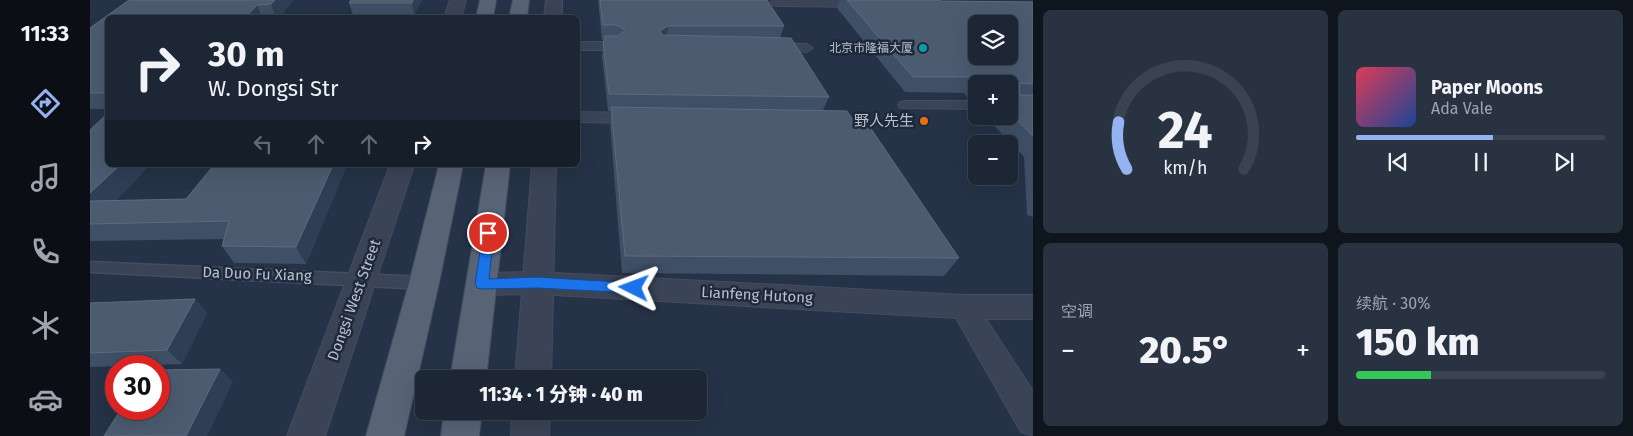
<!DOCTYPE html>
<html lang="zh">
<meta charset="utf-8">
<style>
:root{--surface:#1c2635;--page:#293241;--text:#f1f3f6;--muted:#a0a5ad;--line:#3a4350;--accent:#95b2f1}
body{margin:0;font-family:"Fira Sans","Noto Sans SC",sans-serif;background:var(--page);color:var(--text);height:100vh;display:flex;flex-direction:column;font-size:19px;white-space:nowrap}
*{box-sizing:border-box;margin:0}
p{font-size:16px;color:var(--muted)}
.icon{flex:none;width:28px;height:28px;fill:none;stroke:currentColor;stroke-width:2;stroke-linecap:round;stroke-linejoin:round}
.map{position:relative;flex:1;overflow:hidden}
.sheet{display:flex;flex-direction:column;gap:10px;padding:10px;background:#0f151d;width:600px}
.sheet>*{flex:none}
.guide{position:absolute;left:15px;top:15px;width:475px;height:152px;border-radius:8px;box-shadow:0 5px 20px #0002,0 0 0 1px var(--line);background:#1c2635;color:var(--text);overflow:hidden}
.controls{position:absolute;left:878px;top:15px;display:grid;gap:10px}
.controls a{display:grid;place-items:center;width:50px;height:50px;border-radius:8px;background:var(--surface);box-shadow:0 5px 20px #0002,0 0 0 1px var(--line);font-size:25px}
.speed{position:absolute;left:15px;top:355px;display:flex;gap:10px;font-size:25px;font-weight:700;text-align:center}
.speed>*{display:grid;place-content:center;width:65px;height:65px;border-radius:50%;background:var(--surface);box-shadow:0 5px 20px #0002,0 0 0 1px var(--line);line-height:1}
.speed .limit{border:8px solid #d22;background:#fff;color:#111}
.pin{position:absolute;display:grid;place-items:center;width:42px;height:42px;color:#fff;margin:-21px;border:2px solid #fff;border-radius:50%;box-shadow:0 1px 5px #0007}
.me{position:absolute;width:55px;margin:-28px;rotate:273deg;stroke-linejoin:round;filter:drop-shadow(0 0 4px #0008)}
.turn{display:flex;align-items:center;gap:18px;height:105px;padding:0 20px;font-size:22px}
.turn .icon{width:65px;height:65px;stroke-width:2.5}
.turn b{display:block;font-size:35px;line-height:42px}
.lanes{display:flex;align-items:center;height:48px;padding:0 20px;background:#0003;justify-content:center;gap:25px;direction:ltr}
.lanes .off{opacity:.35}
.big{font-size:38px;font-weight:800;line-height:1.1}
.sheet .widget{flex:1;display:flex;flex-direction:column;justify-content:center;gap:8px;min-width:0;padding:0 18px;border-radius:8px;background:var(--page)}
.sheet .dial{align-items:center;gap:0}
.dial svg{height:130px;overflow:visible;fill:none;stroke:var(--line);stroke-width:7;stroke-linecap:round;text-anchor:middle}
.dial text{fill:var(--text);stroke:none}
.song{display:flex;align-items:center;gap:15px}
.cover{width:60px;height:60px;border-radius:8px;background:linear-gradient(135deg,hsl(350 70% 55%),hsl(220 70% 35%))}
.played{height:5px;border-radius:2px;background:linear-gradient(90deg,var(--accent) 55%,var(--line) 55%)}
.keys{display:flex;justify-content:space-around;direction:ltr}
.heat{display:flex;justify-content:space-between;align-items:center;font-size:28px;direction:ltr}
.charge{height:8px;border-radius:4px;background:linear-gradient(90deg,#34c759 30%,var(--line) 0)}
.sheet .tiles{flex:1;display:grid;gap:10px;grid-template-columns:repeat(2,1fr)}
.trip{position:absolute;left:325px;top:370px;width:292px;height:50px;border-radius:8px;background:var(--surface);box-shadow:0 5px 20px #0002,0 0 0 1px var(--line);font-weight:800;line-height:50px;text-align:center}
main{display:flex;flex:1;min-height:0}
.menu{display:flex;flex-direction:column;width:90px;justify-content:space-around;align-items:center;background:#0b0f15;color:var(--muted)}
.menu .icon{width:35px;height:35px}
.menu .active{color:var(--accent)}
.menu b{font-size:22px;color:var(--text)}
.map>svg:first-child{display:block}
</style>
<main>
<nav class="menu">
<b>11:33</b>
<svg class="icon active" aria-label="directions" viewBox="0 0 24 24"><path d="M12 3l9 9-9 9-9-9zM9 14v-3h6M13 9l2 2-2 2"/></svg>
<svg class="icon" aria-label="music" viewBox="0 0 24 24"><path d="M9 18V5l10-2v13"/><circle cx="6" cy="18" r="3"/><circle cx="16" cy="16" r="3"/></svg>
<svg class="icon" aria-label="phone" viewBox="0 0 24 24"><path d="M5 4h4l2 5-3 2q2 4 5 5l2-3 5 2v4C11 20 4 13 5 4z"/></svg>
<svg class="icon" aria-label="climate" viewBox="0 0 24 24"><path d="M12 3v18M4 7l16 10M4 17L20 7"/></svg>
<svg class="icon" aria-label="car" viewBox="0 0 24 24"><path d="M5 17H2v-5l4-1 3-4h7l3 4 3 1v5h-3M9 17h6M6 11h13"/><circle cx="7" cy="17" r="2"/><circle cx="17" cy="17" r="2"/></svg>
</nav>
<div class="map">
<svg width="943" height="436" viewBox="0 0 943 436">
<rect width="100%" height="100%" fill="#253247"/>
<g fill="none" stroke-linecap="round" stroke-linejoin="round">
<g stroke="#434d5f" stroke-width="3">
<polygon id="service" points="0,262 334,277 339,279 341,283 339,287 334,289 0,272"/>
</g>
<g stroke="#434d5f" stroke-width="2">
<g id="pedestrian">
<polygon points="488,42 526,42 532,46 526,50 488,50"/>
<polygon points="683,43 717,44 723,48 717,52 678,50 677,47 678,44"/>
<polygon points="815,101 886,101 886,109 810,108 808,105 810,102"/>
<polygon points="488,112 545,113 550,115 553,118 550,121 545,123 488,122"/>
</g>
</g>
<g stroke="#434d5f" stroke-width="2">
<g id="minor">
<polygon points="682,0 786,0 788,3 786,6 781,7 688,6 683,5 681,2"/>
<polygon points="447,272 874,295 943,295 943,319 896,319 943,391 943,436 931,432 866,318 447,294 392,295 383,292 379,284 383,276 392,273"/>
</g>
</g>
<g stroke="#434d5f" stroke-width="2">
<g id="tertiary">
<polygon points="360,0 376,0 371,18 354,18"/>
<polygon points="456,0 472,0 472,18 454,18"/>
<polygon points="300,165 324,165 235,436 197,436"/>
<polygon points="442,165 466,165 461,379 425,379"/>
<polygon points="422,411 460,411 459,436 421,436"/>
</g>
</g>
<g stroke="#434d5f" stroke-width="2">
<g id="primary">
<polygon points="390,0 406,0 403,18 386,18"/>
<polygon points="423,0 439,0 437,18 419,18"/>
<polygon points="349,165 373,165 349,283 314,436 276,436 319,283"/>
<polygon points="396,165 420,165 396,379 360,379"/>
<polygon points="354,411 392,411 389,436 351,436"/>
</g>
</g>
<use href="#service" fill="#3a4456" fill-rule="evenodd"/>
<use href="#pedestrian" fill="#3a4456" fill-rule="evenodd"/>
<use href="#minor" fill="#3a4456" fill-rule="evenodd"/>
<use href="#tertiary" fill="#3a4456" fill-rule="evenodd"/>
<use href="#primary" fill="#586376" fill-rule="evenodd"/>
</g>
<g fill="#3f4f65">
<polygon points="39,0 204,0 189,18 18,18 18,109 0,109 0,28"/>
<polygon points="261,0 332,0 324,15 263,15 259,3"/>
<polygon points="508,0 677,0 694,26 690,38 739,97 733,110 763,120 869,258 854,276 532,273 520,124 521,111 518,111 512,57 513,41 514,41 514,40 512,40"/>
<polygon points="750,0 943,2 943,217 937,215 934,157 895,116 919,116 919,84 886,84 886,100 879,99 874,93 815,92 747,8"/>
<polygon points="0,130 18,165 59,165 45,181 25,201 96,199 124,165 257,165 216,264 144,263 132,246 134,239 0,241"/>
<polygon points="105,299 117,313 92,364 0,367 0,303"/>
</g>
<g fill="#2f3e54">
<polygon points="185,0 204,0 189,18 186,18 181,4"/>
<polygon points="323,0 332,0 324,15 322,3"/>
<polygon points="167,5 172,18 155,18"/>
<polygon points="578,26 576,41 568,46 570,31"/>
<polygon points="30,165 59,165 45,181 7,219 0,211 0,193"/>
<polygon points="243,165 257,165 216,264 206,247"/>
<polygon points="105,299 117,313 92,364 77,350"/>
<polygon points="130,369 143,382 117,436 96,436"/>
</g>
<g fill="#4c5b70" stroke="#5d6b7f" fill-rule="evenodd">
<polygon points="39,0 185,0 181,4 167,5 155,18 18,18 18,93 0,93 0,28"/>
<polygon points="261,0 323,0 322,3 259,3"/>
<polygon points="510,0 677,0 694,26 578,26 570,31 572,35 701,38 739,97 519,94 513,41 515,41 515,36 528,36 535,30 527,25 513,25"/>
<path d="M 757,0 L 850,0 L 851,1 L 943,2 L 943,84 L 930,83 L 929,93 L 931,95 L 943,95 L 943,136 L 919,112 L 919,84 L 890,83 L 884,77 L 823,77 ZM 886,24 L 919,24 L 919,56 L 886,56 Z"/>
<polygon points="521,107 757,111 763,120 775,120 869,258 535,256"/>
<polygon points="18,113 18,165 30,165 0,193 0,130"/>
<polygon points="124,165 243,165 206,247 132,246 139,221 0,224 0,201 96,199"/>
<polygon points="105,299 77,350 0,353 0,303"/>
<polygon points="130,369 96,436 14,436 31,409 69,409 69,370"/>
</g>
<polygon fill="#1a73e8" stroke="#114b97" points="398,229 404,233 399,279 447,277 544,283 549,284 551,288 549,292 544,293 447,288 392,289 387,288 385,284 393,233"/>
<circle fill="#0f9aa8" stroke="#1e293b" stroke-width="2" cx="833" cy="48" r="5"/>
<circle fill="#e8710a" stroke="#1e293b" stroke-width="2" cx="834" cy="121" r="5"/>
<g text-anchor="middle" dominant-baseline="central" stroke-width="5" stroke-linejoin="round" paint-order="stroke">
<g font-size="12" fill="#b8c0cf" stroke="#1e293b" text-anchor="end">
<text x="823" y="48">北京市隆福大厦</text>
</g>
<g font-size="15" fill="#b8c0cf" stroke="#1e293b" text-anchor="end">
<text x="824" y="121">野人先生</text>
</g>
<g font-size="15" fill="#b8c0cf" stroke="#1e293b">
<text transform="translate(167 274) rotate(2)">Da Duo Fu Xiang</text>
<text transform="translate(667 295) rotate(3)">Lianfeng Hutong</text>
<text transform="translate(264 300) rotate(-70)">Dongsi West Street</text>
</g>
</g>
</svg>
<div class="controls">
<a><svg class="icon" aria-label="layers" viewBox="0 0 24 24"><path d="M12 4l9 5-9 5-9-5zM3 14l9 5 9-5"/></svg></a>
<a>+</a>
<a>−</a>
</div>
<div class="speed"><div class="limit">30</div></div>
<div class="pin" style="left:398px;top:233px;background:#d93025"><svg class="icon" aria-label="arrive" viewBox="0 0 24 24"><path d="M6 21V4h12l-3 4 3 4H6"/></svg></div>
<svg class="me" style="left:544px;top:288px" viewBox="-20 -20 40 40"><path d="M0-17L14 15 0 8-14 15z" fill="#1a73e8" stroke="#fff" stroke-width="4"/></svg>
<div class="trip">11:34 · 1 分钟 · 40 m</div>
<div class="guide">
<div class="turn"><svg class="icon" aria-label="right" viewBox="0 0 24 24"><path d="M7 20v-9h11M14 6l5 5-5 5"/></svg><div><b>30 m</b>W. Dongsi Str</div></div>
<div class="lanes"><svg class="icon off" aria-label="left" viewBox="0 0 24 24"><path d="M17 20v-9H6M10 6l-5 5 5 5"/></svg><svg class="icon off" aria-label="ahead" viewBox="0 0 24 24"><path d="M12 20V5M6 11l6-6 6 6"/></svg><svg class="icon off" aria-label="ahead" viewBox="0 0 24 24"><path d="M12 20V5M6 11l6-6 6 6"/></svg><svg class="icon" aria-label="right" viewBox="0 0 24 24"><path d="M7 20v-9h11M14 6l5 5-5 5"/></svg></div>
</div>
</div>
<section class="sheet">
<div class="tiles">
<div class="widget dial"><svg viewBox="0 0 100 80">
<path d="M14 69A42 42 0 1 1 86 69"/>
<path d="M14 69A42 42 0 0 1 9 40" stroke="#95b2f1"/>
<text x="50" y="56" font-size="32" font-weight="700">24</text>
<text x="50" y="72" font-size="11">km/h</text>
</svg></div>
<div class="widget">
<div class="song"><i class="cover"></i><div><b>Paper Moons</b><p>Ada Vale</p></div></div>
<div class="played"></div>
<div class="keys"><svg class="icon" aria-label="previous" viewBox="0 0 24 24"><path d="M18 5L8 12l10 7zM5 5v14"/></svg><svg class="icon" aria-label="pause" viewBox="0 0 24 24"><path d="M8 5v14M16 5v14"/></svg><svg class="icon" aria-label="next" viewBox="0 0 24 24"><path d="M6 5l10 7-10 7zM19 5v14"/></svg></div>
</div>
<div class="widget"><p>空调</p>
<div class="heat"><a>−</a><b class="big">20.5°</b><a>+</a></div>
</div>
<div class="widget"><p>续航 · 30%</p><b class="big">150 km</b><div class="charge"></div></div>
</div>
</section>
</main>
